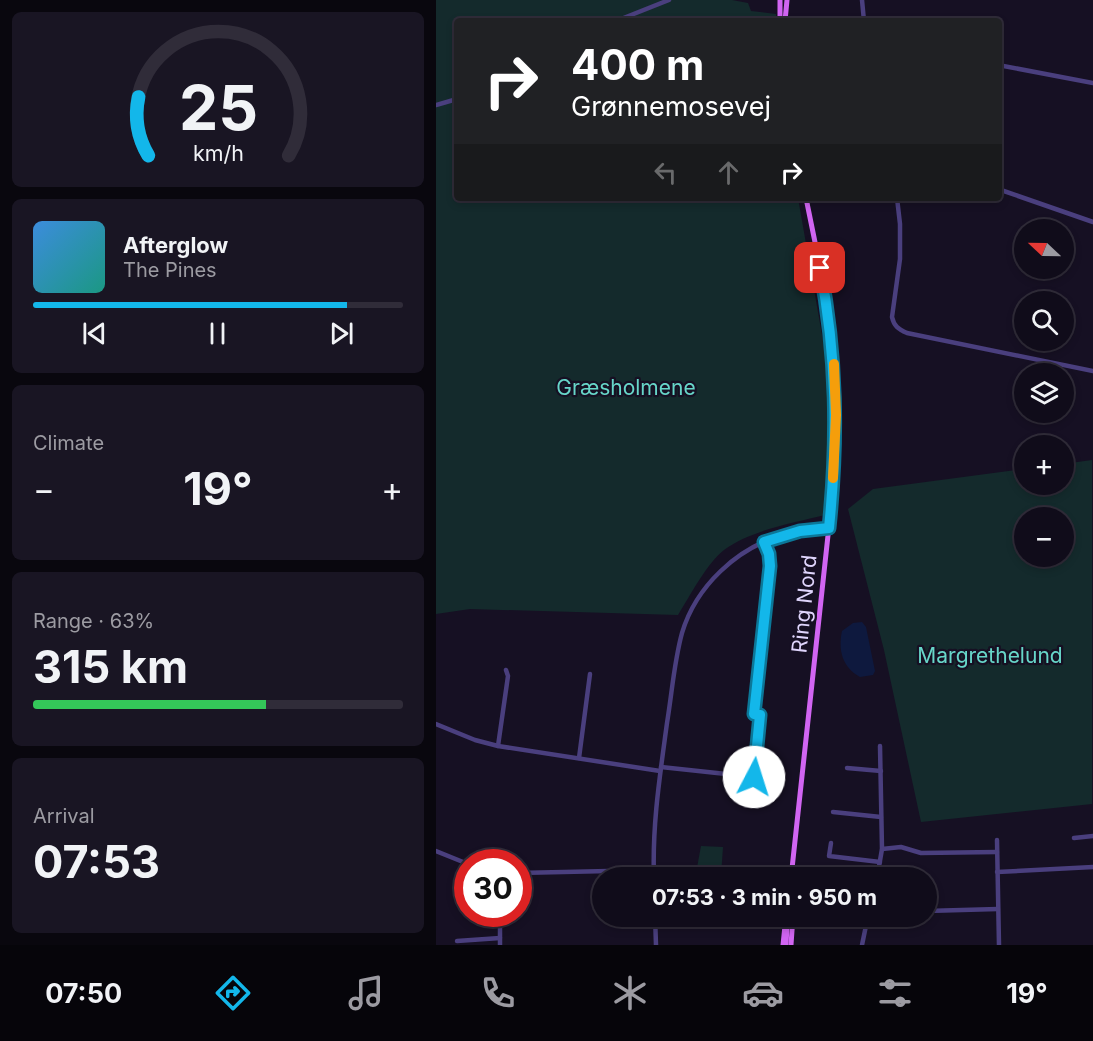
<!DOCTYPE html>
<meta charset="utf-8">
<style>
:root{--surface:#100c1a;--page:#191523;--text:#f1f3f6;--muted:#9c9ba2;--line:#302c39;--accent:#13b7ea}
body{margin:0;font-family:Inter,sans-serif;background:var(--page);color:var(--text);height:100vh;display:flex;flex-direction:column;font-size:22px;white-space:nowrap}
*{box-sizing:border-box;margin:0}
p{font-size:20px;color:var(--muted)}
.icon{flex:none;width:33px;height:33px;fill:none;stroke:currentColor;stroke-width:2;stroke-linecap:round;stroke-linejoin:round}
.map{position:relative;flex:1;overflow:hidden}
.drawer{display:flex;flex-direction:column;gap:12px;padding:12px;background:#09070e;width:436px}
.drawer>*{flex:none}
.guide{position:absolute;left:18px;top:18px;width:548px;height:183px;border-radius:6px;box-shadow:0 3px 9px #0003,0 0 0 2px var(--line);background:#202124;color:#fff;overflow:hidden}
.needle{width:39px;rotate:292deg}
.fabs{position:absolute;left:578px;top:219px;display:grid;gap:12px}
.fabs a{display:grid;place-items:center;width:60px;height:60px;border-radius:50%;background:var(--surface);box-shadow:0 3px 9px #0003,0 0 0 2px var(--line);font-size:30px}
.speed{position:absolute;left:18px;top:849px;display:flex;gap:12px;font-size:30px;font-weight:700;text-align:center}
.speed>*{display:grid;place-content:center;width:78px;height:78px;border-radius:50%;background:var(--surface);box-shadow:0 3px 9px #0003,0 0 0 2px var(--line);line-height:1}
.speed .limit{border:9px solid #d22;background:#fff;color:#111}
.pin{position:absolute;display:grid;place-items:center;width:51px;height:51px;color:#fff;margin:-26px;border-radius:12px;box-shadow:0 3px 9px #0006}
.me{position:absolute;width:66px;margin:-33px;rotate:5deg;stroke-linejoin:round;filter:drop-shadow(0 0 4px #0008)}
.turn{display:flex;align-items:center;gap:21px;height:126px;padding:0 18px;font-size:27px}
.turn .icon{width:78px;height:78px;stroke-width:2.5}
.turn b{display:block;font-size:42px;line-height:51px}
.lanes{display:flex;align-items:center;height:57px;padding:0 18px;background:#0003;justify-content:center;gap:30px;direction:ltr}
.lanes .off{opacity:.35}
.big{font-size:45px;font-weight:700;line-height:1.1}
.drawer .widget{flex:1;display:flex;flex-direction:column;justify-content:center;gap:9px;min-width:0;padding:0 21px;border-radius:9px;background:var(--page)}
.drawer .dial{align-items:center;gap:0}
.dial svg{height:156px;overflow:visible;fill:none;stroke:var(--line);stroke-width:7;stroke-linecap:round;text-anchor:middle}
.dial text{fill:var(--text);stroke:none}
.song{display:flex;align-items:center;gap:18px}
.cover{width:72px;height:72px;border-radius:9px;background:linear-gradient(135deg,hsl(210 70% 55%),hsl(170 70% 35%))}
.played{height:6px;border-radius:3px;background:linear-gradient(90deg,var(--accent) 85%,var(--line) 85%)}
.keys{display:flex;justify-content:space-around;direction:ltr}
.heat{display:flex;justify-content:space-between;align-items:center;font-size:33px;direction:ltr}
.charge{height:9px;border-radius:4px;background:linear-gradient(90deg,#34c759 63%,var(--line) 0)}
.trip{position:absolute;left:156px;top:867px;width:345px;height:60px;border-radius:30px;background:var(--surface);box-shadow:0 3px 9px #0003,0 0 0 2px var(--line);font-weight:700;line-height:60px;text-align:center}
.menu{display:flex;height:96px;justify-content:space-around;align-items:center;background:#06050a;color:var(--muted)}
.menu .icon{width:42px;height:42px}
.menu .active{color:var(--accent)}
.menu b{font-size:27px;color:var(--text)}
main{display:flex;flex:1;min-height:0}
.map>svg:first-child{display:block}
</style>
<main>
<section class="drawer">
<div class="widget dial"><svg viewBox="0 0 100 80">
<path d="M14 69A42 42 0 1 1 86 69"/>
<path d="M14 69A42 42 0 0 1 9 39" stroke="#13b7ea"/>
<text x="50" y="56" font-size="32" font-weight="700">25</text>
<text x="50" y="72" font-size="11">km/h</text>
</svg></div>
<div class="widget">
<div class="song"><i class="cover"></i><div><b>Afterglow</b><p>The Pines</p></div></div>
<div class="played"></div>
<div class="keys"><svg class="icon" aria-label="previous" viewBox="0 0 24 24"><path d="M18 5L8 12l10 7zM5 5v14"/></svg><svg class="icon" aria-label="pause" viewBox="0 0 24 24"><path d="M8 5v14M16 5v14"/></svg><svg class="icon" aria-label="next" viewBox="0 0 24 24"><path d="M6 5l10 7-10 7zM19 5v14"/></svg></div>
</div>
<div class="widget"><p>Climate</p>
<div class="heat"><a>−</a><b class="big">19°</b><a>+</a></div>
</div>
<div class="widget"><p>Range · 63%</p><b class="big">315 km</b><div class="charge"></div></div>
<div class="widget"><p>Arrival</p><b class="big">07:53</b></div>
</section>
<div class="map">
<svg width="657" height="945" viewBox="0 0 657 945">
<rect width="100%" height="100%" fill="#161023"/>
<g fill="#142a2c" fill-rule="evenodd">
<path d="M 0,0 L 296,0 L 312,3 L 315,11 L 340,14 L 340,21 L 21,21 L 21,198 L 362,198 L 389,352 L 394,423 L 389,515 C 357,523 315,530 288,550 C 271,563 254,596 242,615 L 34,609 L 0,614 Z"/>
<path d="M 656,460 L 656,804 L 485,822 L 448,650 L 412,509 L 437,489 L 588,469 L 588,484 L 627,484 L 627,464 ZM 588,518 L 627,518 L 627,556 L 588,556 Z"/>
<polygon points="265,846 287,847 285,876 260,873"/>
</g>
<path fill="#0e193e" d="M 426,622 L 430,627 L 439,671 L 437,675 L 424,677 C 406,667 402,650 406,631 L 417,623 Z"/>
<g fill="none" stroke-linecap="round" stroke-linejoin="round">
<g stroke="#4a3f7e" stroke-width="4.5">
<polyline points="426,0 428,21"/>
<polyline points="180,21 233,0"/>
<polyline points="562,65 657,83"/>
<polyline points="0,105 21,99"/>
<polyline points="562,189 657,222"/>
<path d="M 461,198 L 464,224 L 464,259 L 456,317 C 458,326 462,329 471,333 L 657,371"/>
<polyline points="0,724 39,740 62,746 224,771"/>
<polyline points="62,746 72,676 70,670"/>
<polyline points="143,758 154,674"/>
<polyline points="225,767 318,777 324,715 318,714 334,565 333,554 328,542"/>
<polyline points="411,768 445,771"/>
<polyline points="397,812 445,817"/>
<polyline points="638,838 657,836"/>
<polyline points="561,840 563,945"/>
<polyline points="395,843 393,856 444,862"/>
<polyline points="446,849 465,847 485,853 561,852"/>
<polyline points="0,851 32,864"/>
<polyline points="561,872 657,867"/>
<polyline points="82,873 218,870"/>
<path d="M 218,878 C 216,825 224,775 231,723 C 236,693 238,662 246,633 C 260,586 301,548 347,535 C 362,531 377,530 393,529"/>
<polyline points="441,878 446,849 444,746"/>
<polyline points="490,911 562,909"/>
<polyline points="219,916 220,945"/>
<polyline points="387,917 387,916"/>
<polyline points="21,941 64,938"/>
<polyline points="64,945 64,914"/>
<polyline points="426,945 432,916"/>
</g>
<g stroke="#d165f2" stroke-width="5">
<polyline points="344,0 344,21"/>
<polyline points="349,21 351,0"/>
<polyline points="355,878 397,489 400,415 396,345 391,301 370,198"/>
<polyline points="347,945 350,916"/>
<polyline points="350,945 351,926"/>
<polyline points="355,945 357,916"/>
</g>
</g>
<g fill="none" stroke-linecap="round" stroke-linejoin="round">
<g stroke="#0c7798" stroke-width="15">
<path id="route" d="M 318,777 L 324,715 L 318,714 L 334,566 L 333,554 L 328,542 L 364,531 L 393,528 C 402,439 401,356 384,268"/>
</g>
<use href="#route" stroke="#13b7ea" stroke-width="10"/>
<polyline stroke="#f59e0b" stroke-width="10" points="397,478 400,415 398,364"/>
</g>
<g text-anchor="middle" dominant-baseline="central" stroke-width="4.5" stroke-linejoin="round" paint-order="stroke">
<g font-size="21" fill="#67d6c9" stroke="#161023">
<text x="190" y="387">Græsholmene</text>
<text x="554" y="655">Margrethelund</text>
</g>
<g font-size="21" fill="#dfd5fc" stroke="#161023">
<text transform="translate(368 604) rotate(-84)">Ring Nord</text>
</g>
</g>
</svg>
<div class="fabs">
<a><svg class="needle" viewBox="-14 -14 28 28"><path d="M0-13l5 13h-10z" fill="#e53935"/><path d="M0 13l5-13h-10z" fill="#9c9ba2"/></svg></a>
<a><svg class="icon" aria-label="search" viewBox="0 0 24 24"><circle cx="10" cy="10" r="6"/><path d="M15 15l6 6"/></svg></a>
<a><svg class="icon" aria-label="layers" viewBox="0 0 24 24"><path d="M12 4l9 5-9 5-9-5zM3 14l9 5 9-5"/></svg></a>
<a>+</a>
<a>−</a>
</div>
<div class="speed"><div class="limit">30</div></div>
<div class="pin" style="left:384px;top:268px;background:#d93025"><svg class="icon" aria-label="arrive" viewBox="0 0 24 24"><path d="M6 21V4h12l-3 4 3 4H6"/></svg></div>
<svg class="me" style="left:318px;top:777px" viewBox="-20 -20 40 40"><circle r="19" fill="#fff"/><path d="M0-13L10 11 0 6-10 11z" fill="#13b7ea"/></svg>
<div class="trip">07:53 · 3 min · 950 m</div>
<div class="guide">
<div class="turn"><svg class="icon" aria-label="right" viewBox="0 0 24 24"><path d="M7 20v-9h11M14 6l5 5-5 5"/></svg><div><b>400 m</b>Grønnemosevej</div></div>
<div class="lanes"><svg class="icon off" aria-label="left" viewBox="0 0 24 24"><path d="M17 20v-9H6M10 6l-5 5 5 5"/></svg><svg class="icon off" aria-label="ahead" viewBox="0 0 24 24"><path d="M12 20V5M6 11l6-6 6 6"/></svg><svg class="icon" aria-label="right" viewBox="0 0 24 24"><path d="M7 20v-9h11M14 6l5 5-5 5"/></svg></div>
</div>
</div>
</main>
<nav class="menu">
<b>07:50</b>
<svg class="icon active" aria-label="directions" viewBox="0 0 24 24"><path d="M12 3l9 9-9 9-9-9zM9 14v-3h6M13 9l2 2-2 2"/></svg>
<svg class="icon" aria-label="music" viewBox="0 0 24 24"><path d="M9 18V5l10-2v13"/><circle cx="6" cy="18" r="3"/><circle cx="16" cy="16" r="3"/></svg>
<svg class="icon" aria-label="phone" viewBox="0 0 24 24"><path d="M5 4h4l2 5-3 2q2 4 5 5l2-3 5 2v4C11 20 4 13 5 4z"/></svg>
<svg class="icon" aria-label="climate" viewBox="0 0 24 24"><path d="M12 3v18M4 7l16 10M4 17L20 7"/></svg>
<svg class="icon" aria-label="car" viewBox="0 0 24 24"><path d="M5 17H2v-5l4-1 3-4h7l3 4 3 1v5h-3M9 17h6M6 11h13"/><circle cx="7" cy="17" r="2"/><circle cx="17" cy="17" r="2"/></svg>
<svg class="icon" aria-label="filters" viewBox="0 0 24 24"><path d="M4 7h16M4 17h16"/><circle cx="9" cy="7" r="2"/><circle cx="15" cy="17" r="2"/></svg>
<b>19°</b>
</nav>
